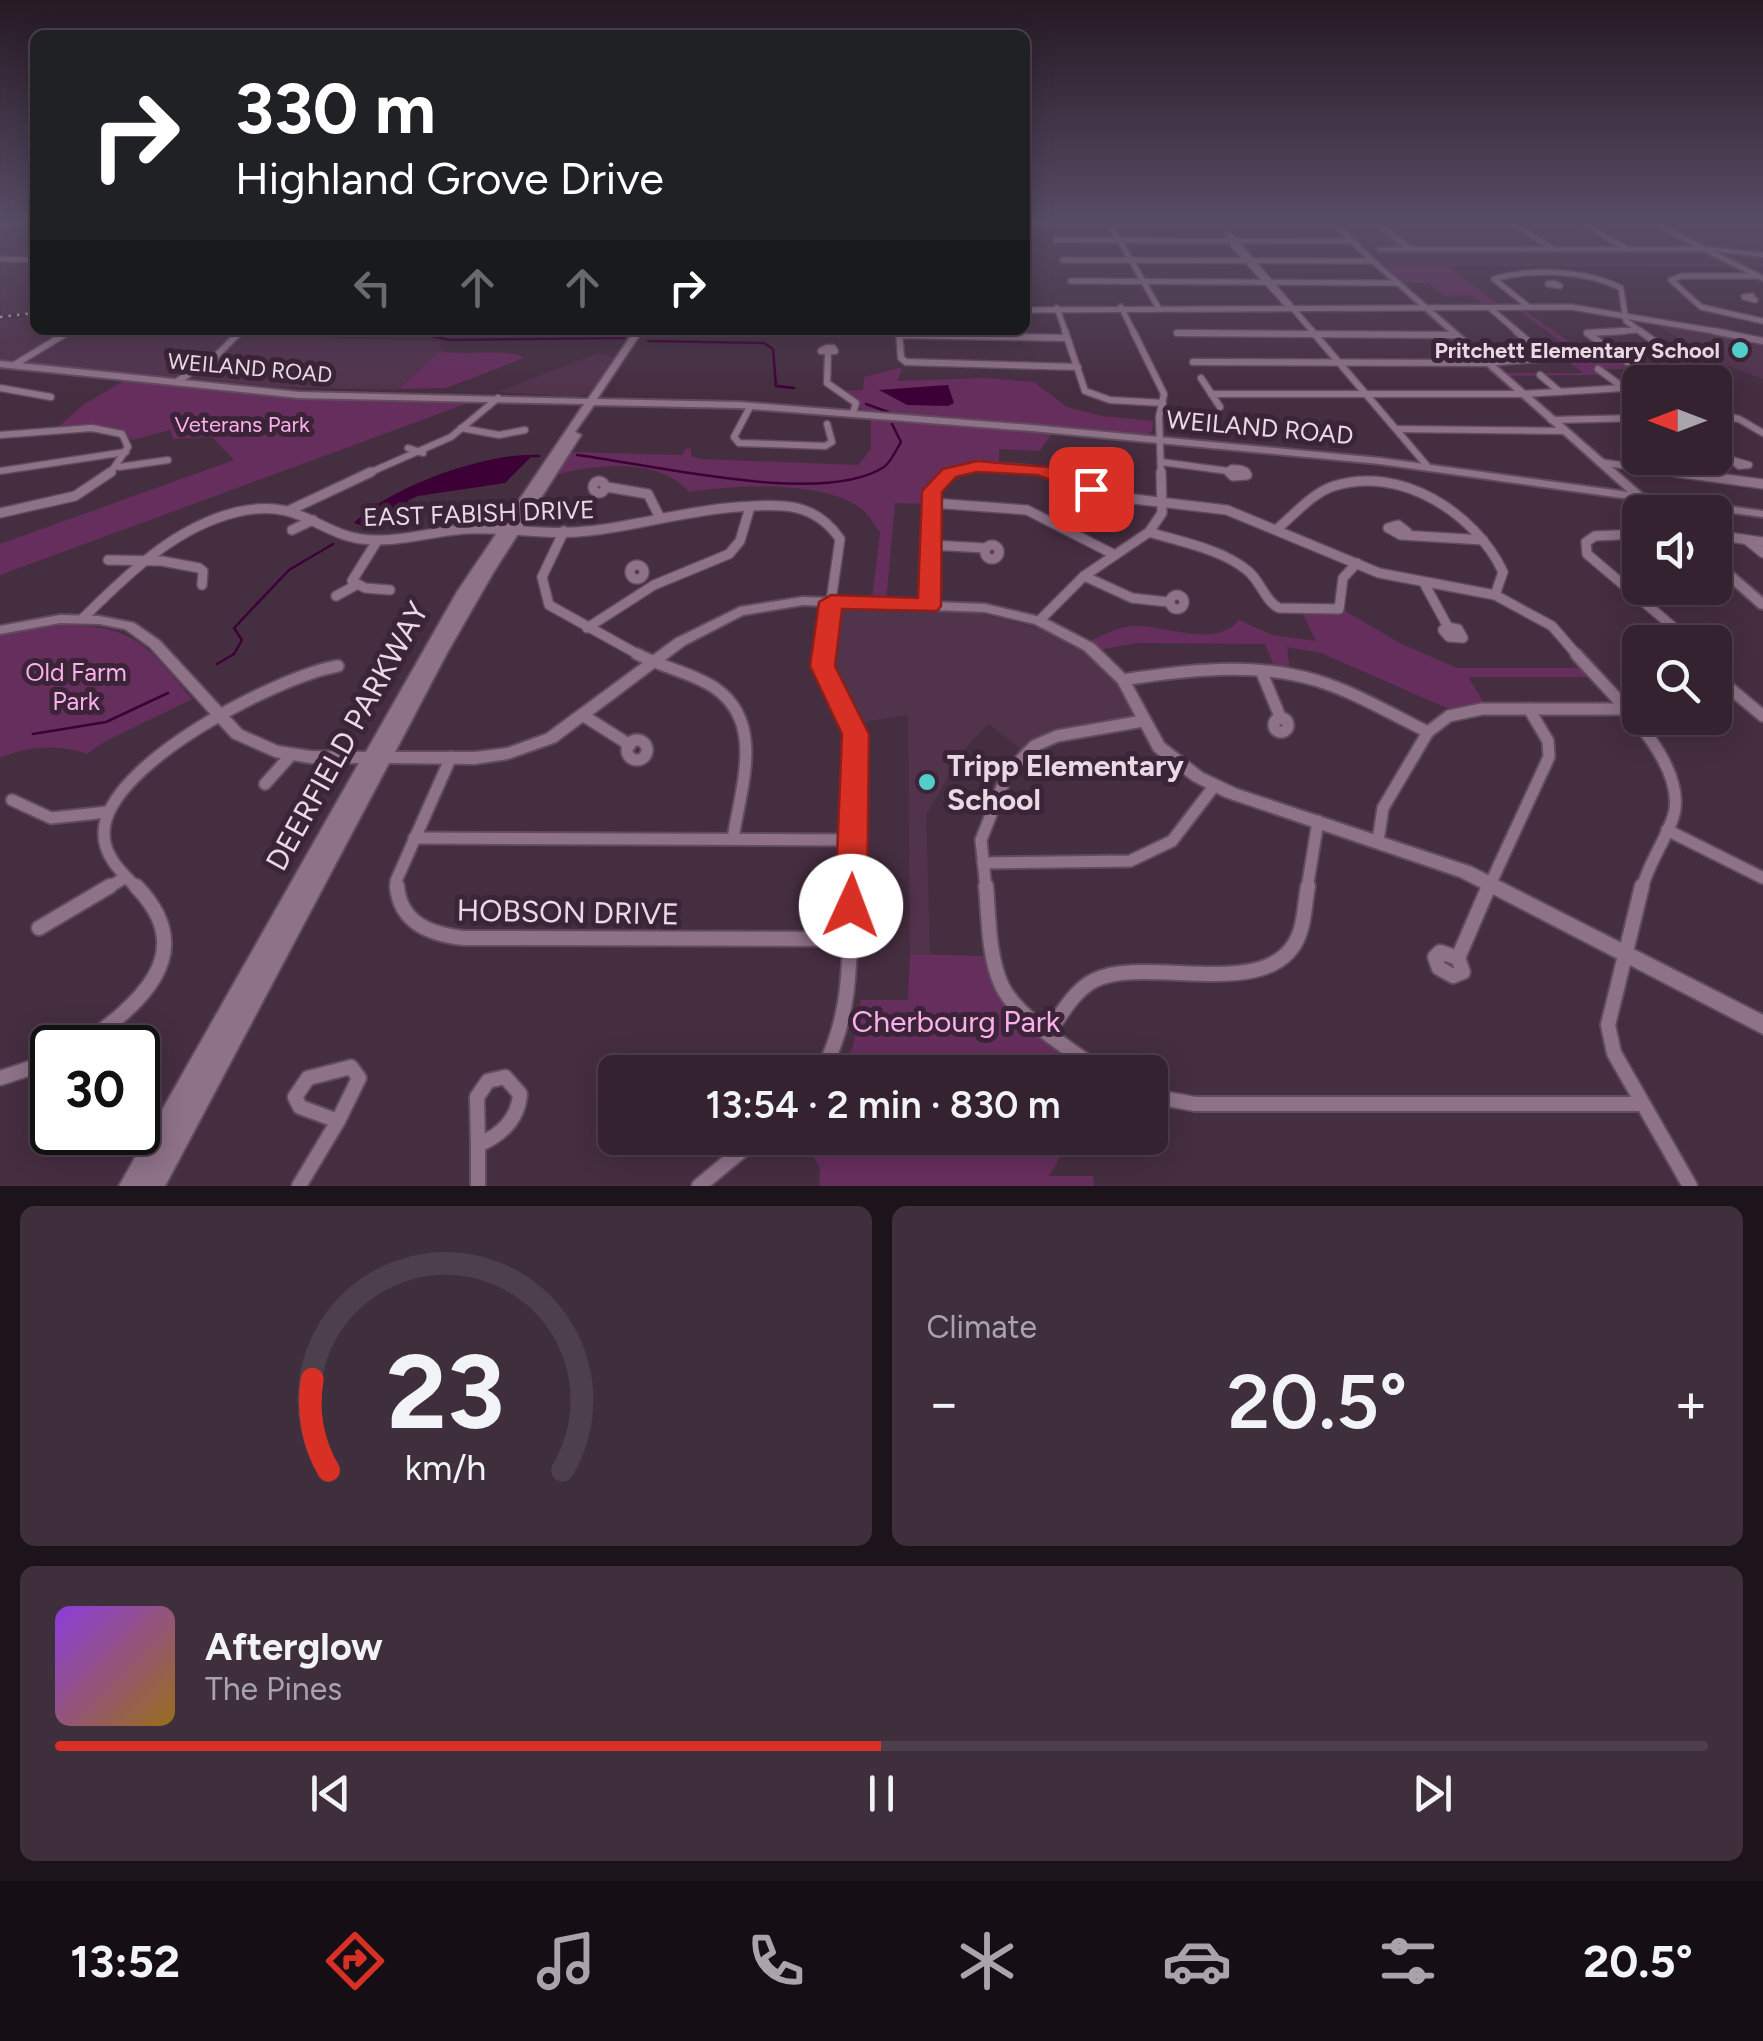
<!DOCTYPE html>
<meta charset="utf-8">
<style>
:root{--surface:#342231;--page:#3f2f3d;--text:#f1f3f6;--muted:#a9a4ab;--line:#4e3f4d;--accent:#d93025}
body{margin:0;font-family:Figtree,sans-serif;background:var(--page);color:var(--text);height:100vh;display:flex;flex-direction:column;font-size:38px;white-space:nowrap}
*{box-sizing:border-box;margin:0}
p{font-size:32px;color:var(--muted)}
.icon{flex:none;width:55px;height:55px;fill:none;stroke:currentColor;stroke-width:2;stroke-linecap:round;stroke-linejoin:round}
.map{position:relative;height:1186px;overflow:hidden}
.sheet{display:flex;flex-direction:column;gap:20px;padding:20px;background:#1d131b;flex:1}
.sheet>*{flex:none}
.banner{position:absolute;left:30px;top:30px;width:1000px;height:305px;border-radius:15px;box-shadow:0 5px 25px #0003,0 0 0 2px var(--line);background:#202124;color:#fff;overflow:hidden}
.needle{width:65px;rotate:270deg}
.buttons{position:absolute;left:1622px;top:365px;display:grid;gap:20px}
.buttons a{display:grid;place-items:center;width:110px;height:110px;border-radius:15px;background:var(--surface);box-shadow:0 5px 25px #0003,0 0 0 2px var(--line);font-size:50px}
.speed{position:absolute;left:30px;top:1025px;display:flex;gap:20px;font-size:50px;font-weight:700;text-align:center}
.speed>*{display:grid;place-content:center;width:130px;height:130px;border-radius:50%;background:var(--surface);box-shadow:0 5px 25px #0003,0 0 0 2px var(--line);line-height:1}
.speed .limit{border:5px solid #111;border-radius:15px;background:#fff;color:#111}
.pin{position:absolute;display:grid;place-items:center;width:85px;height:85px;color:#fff;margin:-42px;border-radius:20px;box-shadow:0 5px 15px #0006}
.me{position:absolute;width:110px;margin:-55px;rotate:2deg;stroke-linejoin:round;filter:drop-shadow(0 0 8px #0008)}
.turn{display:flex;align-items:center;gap:35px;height:210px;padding:0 40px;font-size:45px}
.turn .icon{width:130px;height:130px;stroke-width:2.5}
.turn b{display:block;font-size:70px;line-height:85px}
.lanes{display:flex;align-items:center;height:95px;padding:0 40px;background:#0003;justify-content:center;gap:50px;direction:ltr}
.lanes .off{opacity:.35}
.big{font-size:75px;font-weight:600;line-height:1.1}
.sheet .widget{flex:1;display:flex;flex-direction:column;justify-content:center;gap:15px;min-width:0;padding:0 35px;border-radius:15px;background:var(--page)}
.sheet .dial{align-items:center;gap:0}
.dial svg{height:260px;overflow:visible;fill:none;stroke:var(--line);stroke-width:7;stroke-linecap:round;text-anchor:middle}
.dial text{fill:var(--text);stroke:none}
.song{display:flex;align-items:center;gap:30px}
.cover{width:120px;height:120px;border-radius:15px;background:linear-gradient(135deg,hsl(270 70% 55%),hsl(40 70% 35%))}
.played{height:10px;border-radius:5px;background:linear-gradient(90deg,var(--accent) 50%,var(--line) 50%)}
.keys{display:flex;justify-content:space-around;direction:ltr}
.heat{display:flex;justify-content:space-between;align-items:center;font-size:55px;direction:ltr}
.sheet .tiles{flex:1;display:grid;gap:20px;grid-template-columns:1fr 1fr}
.widget:last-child{grid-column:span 2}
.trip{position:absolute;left:598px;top:1055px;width:570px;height:100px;border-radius:15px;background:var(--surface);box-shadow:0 5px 25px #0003,0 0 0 2px var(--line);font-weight:600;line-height:100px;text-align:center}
.dock{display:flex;height:160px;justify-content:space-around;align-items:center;background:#150e14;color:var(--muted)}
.dock .icon{width:70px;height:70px}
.dock .active{color:var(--accent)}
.dock b{font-size:45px;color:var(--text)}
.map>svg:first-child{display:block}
</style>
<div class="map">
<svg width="1763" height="1186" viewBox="0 0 1763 1186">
<rect width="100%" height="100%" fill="#462e41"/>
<g fill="#51334c">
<polygon points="24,222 35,222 35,312 0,316 0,231"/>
<polygon points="1343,222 1763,222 1763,267 1386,266 1345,230"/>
<polygon points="35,316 35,330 327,330 319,338 441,341 440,351 397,390 278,387 193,378 204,368 185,380 0,362 0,320"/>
<polygon points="1646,318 1763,343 1763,379 1715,361"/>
<polygon points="598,353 615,358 590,393 576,397 497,392"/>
<polygon points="843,607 973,612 1048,630 1093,657 1115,680 1133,716 1035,741 1021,749 989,724 966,747 926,814 930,954 910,954 908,715 857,723 828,663 834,611"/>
</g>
<g fill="#662e5d">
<polygon points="1381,266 1448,266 1501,307 1487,307 1472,296 1444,296 1429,283 1401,283"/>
<polygon points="1517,309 1523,309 1598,363 1625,363 1654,382 1643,382 1624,369 1597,369 1603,375 1505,376 1502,373 1583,373 1567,360 1584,359"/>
<path d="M 440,351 C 462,356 509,347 524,358 L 446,388 L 399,389 Z"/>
<polygon points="899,368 902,369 897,381 985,378 1034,382 1067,407 1102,416 1153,421 1152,432 1144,435 867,411 859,408 858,398 843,391 863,390 864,377"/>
<path d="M 127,379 L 297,399 L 471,402 L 0,575 L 0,544 L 234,460 L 212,437 L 173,439 L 170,430 L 132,440 C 114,420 82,426 57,428 L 83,405 Z"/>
<path d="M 871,419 L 1051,434 L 1040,451 L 999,449 L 999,466 L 946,473 L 931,486 L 929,504 L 895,503 L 886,601 L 872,600 L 880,532 C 875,526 871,518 866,513 C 833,479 732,485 689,492 C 657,456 595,465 554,475 L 569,452 L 682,455 L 686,448 L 691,449 L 691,456 L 701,459 L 858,465 L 871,449 Z"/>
<path d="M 1345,611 L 1400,643 L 1457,668 L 1585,668 L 1593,677 L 1468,677 L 1486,706 L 1449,709 L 1321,653 L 1287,647 L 1290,672 L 1276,671 L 1265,644 L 1136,643 L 1099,650 L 1088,642 C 1100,637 1113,629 1125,627 C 1159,620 1212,652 1239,620 L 1272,635 L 1316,641 L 1303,614 Z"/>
<path d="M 60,625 C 136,625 146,645 192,699 L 104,742 L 87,754 C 59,744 28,746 0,758 L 0,634 Z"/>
<path d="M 910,954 L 984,956 C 999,1011 1043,1039 1085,1072 L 841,1072 L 853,1046 L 861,1000 L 908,1000 Z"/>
<polygon points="802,1138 1071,1138 1049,1176 1093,1176 1094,1186 819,1186 820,1168"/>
</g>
<g fill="#3d0036">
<polygon points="948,385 954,403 948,406 907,405 879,390"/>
<path d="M 533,455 L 505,483 L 418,496 L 409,500 L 395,520 L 367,527 L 354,523 C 387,488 485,453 533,455 Z"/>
</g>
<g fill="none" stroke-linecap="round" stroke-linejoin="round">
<g stroke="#3d0036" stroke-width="2.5">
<polyline points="405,330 449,340 624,338"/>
<polyline points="648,341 764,343 773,349 776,386 794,388"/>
<polyline points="866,404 888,412"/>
<path d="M 577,455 C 649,464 823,507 884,467 C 891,462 896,450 901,442 L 892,424"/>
<polyline points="532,456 539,456"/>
<polyline points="217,664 234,654 242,640 234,628 289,570 333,544"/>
<polyline points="33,734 106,722 168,693"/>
</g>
<g stroke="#614c5d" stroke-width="8">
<g id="street-far4">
<polyline points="1109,222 1158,307"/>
<polyline points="1032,223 1338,224"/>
<polyline points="1515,225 1553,249"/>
<polyline points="1585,225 1627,249"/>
<polyline points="1228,233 1314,333"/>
<polyline points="1056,240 1352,241"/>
<polyline points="1235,241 1233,245 1288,306"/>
<polyline points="0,259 35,260"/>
<polyline points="1063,260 1373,261"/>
<polyline points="1758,276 1682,276 1671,280 1701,307 1763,321"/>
<polyline points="1071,281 1398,283"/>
<polygon points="1554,283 1560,286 1548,284"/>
<polyline points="1752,296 1744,297 1755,300"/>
<polyline points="1121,307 1134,333"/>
<path d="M 1529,307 L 1494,279 C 1533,268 1585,270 1621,288 L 1626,321 L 1643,333"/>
<polyline points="1057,308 1066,333"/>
<polyline points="1491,309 1519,333"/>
<polyline points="1025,310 1571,307 1726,333"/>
<polyline points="66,333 71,330"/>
<polyline points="239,333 242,330"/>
<polyline points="1177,333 1219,333"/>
<polyline points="1587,333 1638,330"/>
</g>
</g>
<g stroke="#614c5d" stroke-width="9">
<g id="street-far3">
<polyline points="899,331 901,358 906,362 1078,367"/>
<polyline points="1065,331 1085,391 1110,400 1163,403"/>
<polyline points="1133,331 1164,394 1159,417 1161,475"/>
<polyline points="1312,331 1429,468"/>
<polyline points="1624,331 1587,333 1636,368 1693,369 1640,331"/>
<polyline points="1714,331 1763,341"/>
<polyline points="1177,333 1455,335"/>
<polyline points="899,335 1067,338"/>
<polygon points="827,348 833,348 835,351 821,351"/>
<polyline points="828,353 827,383 856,403 853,413"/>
<polyline points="1193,362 1486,363 1548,358 1516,331"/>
<polyline points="14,365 70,331"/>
<polyline points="1598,369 1620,385"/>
<polyline points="1693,369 1716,376"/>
<polyline points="1540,375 1560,392"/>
<polyline points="1201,378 1220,407"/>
<polyline points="176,382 213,359 241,331"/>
<polyline points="0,388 51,397"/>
<polyline points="1211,394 1522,394 1640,387"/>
<polyline points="750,407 734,437 739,443 825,446 832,442 827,424"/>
<polyline points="1715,414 1739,419 1763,433"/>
<polyline points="1551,420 1640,418"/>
<polyline points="461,428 499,435 525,430"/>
<polyline points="1396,429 1563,431"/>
<polyline points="0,435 92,428 122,434 128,447 109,475"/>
<polyline points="408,448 423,453"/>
<circle cx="1080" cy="459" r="5.5"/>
<polygon points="1732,460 1749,465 1739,466"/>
<polyline points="1161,462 1228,471"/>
<polyline points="1599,462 1694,475"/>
<polyline points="119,467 168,460"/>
<polyline points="0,471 126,452"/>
<polyline points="364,475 451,437 498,398"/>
<path d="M 948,475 C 981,460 1028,467 1063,475"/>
<polyline points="1232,475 1228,471 1232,468 1242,469 1247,475"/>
</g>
</g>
<g stroke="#614c5d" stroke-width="12">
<g id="street-far2">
<polyline points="1050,472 1117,497 1227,510 1379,573 1495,595 1552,626 1578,656"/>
<polyline points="1229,472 1233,476 1247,475 1245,472"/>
<polyline points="1675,472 1763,484"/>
<circle cx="599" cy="487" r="6"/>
<polyline points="607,487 648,494 660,518"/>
<polyline points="932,503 1027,510 1115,555"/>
<polyline points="290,510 371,472"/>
<polyline points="0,513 75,496 111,472"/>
<path d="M 1277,529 C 1294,515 1312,493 1334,486 C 1401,465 1475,513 1503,572 L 1495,595"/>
<polyline points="292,530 313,520"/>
<polyline points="564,531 542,577 549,605 641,656"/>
<path d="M 1149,532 C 1181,542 1222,549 1248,571 C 1261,582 1265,601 1279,608 L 1339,609 L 1343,578 L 1357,563"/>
<polyline points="1407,532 1398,525 1388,528 1401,535 1483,540"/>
<polyline points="1640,534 1595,536 1586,542 1587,554 1691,642"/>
<polyline points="1715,535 1763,542"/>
<polyline points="1747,540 1763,553"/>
<polyline points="377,541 352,581 365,588 390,590"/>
<polyline points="931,545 985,548"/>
<circle cx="992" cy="552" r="7"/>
<polyline points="108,560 162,561 199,568 203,571 202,585"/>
<circle cx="637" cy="572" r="7"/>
<polyline points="1084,576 1132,598 1168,602"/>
<polyline points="1424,583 1448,627"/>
<circle cx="1177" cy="602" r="7"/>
<polyline points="336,596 356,585"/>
<polyline points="929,606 935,486 953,472"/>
<path d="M 82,619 C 127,575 174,527 237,512 C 305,496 320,540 375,540 C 406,541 435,531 466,529 C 507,527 547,536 588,531 C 638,526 687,510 738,507 C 781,504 814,501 840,539 L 823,656"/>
<polyline points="1039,621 1084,576 1149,532 1162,513 1161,472"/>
<polygon points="1446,627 1458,629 1463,638 1449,637 1443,630"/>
<polyline points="587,628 654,585 729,554 740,541 750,507"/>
</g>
</g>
<g stroke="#614c5d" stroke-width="15">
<g id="street-far1">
<path d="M 637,654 C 661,667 693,673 715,688 C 766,723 740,789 733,839"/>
<polyline points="824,654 822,666 856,734 851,889"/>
<path d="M 1576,654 C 1609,692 1682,756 1675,809 C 1672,831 1648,862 1642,889"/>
<polyline points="1262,673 1281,719"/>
<polyline points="1715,676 1763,716"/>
<path d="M 1123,680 C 1185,670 1254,662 1315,680 C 1355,692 1391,714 1428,732"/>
<polyline points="584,716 630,745"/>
<circle cx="1281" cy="725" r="7"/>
<circle cx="637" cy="750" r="10"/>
<polyline points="265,784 291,755"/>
<polyline points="12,800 51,818 108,812"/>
<polyline points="1667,830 1763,878"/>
<polyline points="414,838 853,840"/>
<polyline points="1378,841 1383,808 1428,732 1449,716 1482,709 1626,709"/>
<polyline points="983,863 1130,861 1172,841 1215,785"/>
<polyline points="106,889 126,877"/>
<path d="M 138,889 C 122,873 103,856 104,832 C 106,764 279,676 338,666"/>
<polyline points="397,889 396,881 451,757"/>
<polyline points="986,889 981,840 1007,774 1034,746 1057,736 1143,721"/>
<polyline points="1307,889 1318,821"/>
<polyline points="1488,889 1549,757 1548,741 1529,709"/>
</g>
</g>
<g stroke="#614c5d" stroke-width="18">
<g id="street">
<path d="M 397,886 C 400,923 430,934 463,938 L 850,939"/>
<path d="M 986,886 C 989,918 988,956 1002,986 C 1017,1018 1072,1050 1101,1072"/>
<polyline points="1642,886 1608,1025 1614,1053 1690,1186"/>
<polyline points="39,928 110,886"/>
<polygon points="1440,952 1458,958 1463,972 1453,976 1439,968 1435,957"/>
<polyline points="1458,958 1489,886"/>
<path d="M 1049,1031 C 1062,1014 1074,990 1095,980 C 1148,954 1276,1006 1300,932 C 1305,918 1305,901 1308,886"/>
<path d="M 78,1048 C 137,1006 203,955 136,886"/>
<polygon points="351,1067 359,1078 338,1121 300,1107 295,1097 308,1078"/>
<polyline points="664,1072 679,1066 687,1072"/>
<path d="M 822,1072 C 854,1011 849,954 851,886"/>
<path d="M 505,1077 L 520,1094 C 518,1120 501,1135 478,1145 L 477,1097 L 488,1081 Z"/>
<polyline points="0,1078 52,1061"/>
<polyline points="1150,1096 1195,1104 1642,1104"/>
<polyline points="728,1138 739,1152"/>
<polyline points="478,1145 478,1186"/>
<polyline points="299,1186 338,1121"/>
<polyline points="699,1186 757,1138"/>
</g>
</g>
<g stroke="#614c5d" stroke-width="4">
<g id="secondary">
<polygon points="14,222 22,222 0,231 0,227"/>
<polygon points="1334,222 1340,222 1344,230 1375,260 1643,494 1763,511 1763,517 1652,502 1663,512 1651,512 1637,500 1380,464 1032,431 739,408 594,405 575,432 581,435 493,573 447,653 395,752 475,752 507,748 546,734 675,639 740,607 803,597 985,604 1044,618 1094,644 1128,677 1164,743 1203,773 1237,789 1472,867 1763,1015 1763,1034 1460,877 1225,797 1193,781 1154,751 1118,683 1084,650 1035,624 985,612 803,605 743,615 685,645 556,742 508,759 475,764 389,763 165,1186 119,1186 359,763 310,763 275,757 232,738 150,647 125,629 99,624 60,623 0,634 0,626 60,615 99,616 134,623 160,641 242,730 278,746 310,751 366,752 457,592 584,404 299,398 0,367 0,361 299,392 588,399 635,330 643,330 597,399 739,402 1032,425 1380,458 1628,492 1371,262 1339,232"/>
<polygon points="1373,222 1380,222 1412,247 1695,247 1649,222 1657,222 1706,247 1763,253 1763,257 1714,251 1763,276 1763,281 1703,251 1379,251 1377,250 1377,248 1403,247"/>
<polygon points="1715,559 1719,560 1763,598 1763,609 1759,608 1715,569"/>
</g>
</g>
<use href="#street-far4" stroke="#8e7288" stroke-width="5"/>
<use href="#street-far3" stroke="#8e7288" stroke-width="6"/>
<use href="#street-far2" stroke="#8e7288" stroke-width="9"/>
<use href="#street-far1" stroke="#8e7288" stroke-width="11"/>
<use href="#street" stroke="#8e7288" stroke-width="14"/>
<use href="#secondary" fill="#8e7288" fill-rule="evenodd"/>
<polyline stroke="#bfadbb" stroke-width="2.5" stroke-dasharray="2.5 6" stroke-linecap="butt" points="0,317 35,313"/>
</g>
<linearGradient id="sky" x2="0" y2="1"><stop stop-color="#261924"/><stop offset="0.57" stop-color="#574c65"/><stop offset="1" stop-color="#574c65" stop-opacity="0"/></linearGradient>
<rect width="1763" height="388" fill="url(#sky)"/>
<polygon fill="#d93025" stroke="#8d1f18" stroke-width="2.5" points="977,461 1060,468 1101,489 1091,495 1037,475 977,472 956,477 942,492 941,606 937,611 842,609 835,666 869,734 867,906 862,916 851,920 839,916 835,906 842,734 810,666 819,602 831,595 918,598 922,491 943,469"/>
<g fill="#53cdca" stroke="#3b2437" stroke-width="4">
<circle cx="1740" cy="350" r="10"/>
<circle cx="927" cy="782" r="10"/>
</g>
<g text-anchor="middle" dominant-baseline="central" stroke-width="10" stroke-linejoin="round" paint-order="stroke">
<g font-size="22" font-weight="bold" fill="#e9d9e5" stroke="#3b2437" text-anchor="end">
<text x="1720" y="350">Pritchett Elementary School</text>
</g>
<g font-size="22" fill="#e9d9e5" stroke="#3b2437">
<text transform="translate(250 368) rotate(5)">WEILAND ROAD</text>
</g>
<g font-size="22" fill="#fab0eb" stroke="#3b2437">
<text x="242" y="424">Veterans Park</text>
</g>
<g font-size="25" fill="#e9d9e5" stroke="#3b2437">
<text transform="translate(1260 427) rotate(5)">WEILAND ROAD</text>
<text transform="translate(479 513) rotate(-2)">EAST FABISH DRIVE</text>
</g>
<g font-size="25" fill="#fab0eb" stroke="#3b2437">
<text x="76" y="672">Old Farm<tspan x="76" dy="29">Park</tspan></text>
</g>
<g font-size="30" fill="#e9d9e5" stroke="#3b2437">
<text transform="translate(347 736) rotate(-61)">DEERFIELD PARKWAY</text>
<text transform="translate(568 912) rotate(1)">HOBSON DRIVE</text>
</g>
<g font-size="30" font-weight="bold" fill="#e9d9e5" stroke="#3b2437" text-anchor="start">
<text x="947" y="765">Tripp Elementary<tspan x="947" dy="34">School</tspan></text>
</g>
<g font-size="30" fill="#fab0eb" stroke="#3b2437">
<text x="956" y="1021">Cherbourg Park</text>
</g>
</g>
</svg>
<div class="buttons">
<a><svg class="needle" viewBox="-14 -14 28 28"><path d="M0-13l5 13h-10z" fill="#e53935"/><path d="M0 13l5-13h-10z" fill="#a9a4ab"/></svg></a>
<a><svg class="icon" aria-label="sound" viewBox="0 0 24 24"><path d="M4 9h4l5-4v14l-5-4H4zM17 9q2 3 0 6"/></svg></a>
<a><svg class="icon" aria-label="search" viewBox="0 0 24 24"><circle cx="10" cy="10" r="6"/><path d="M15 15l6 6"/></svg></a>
</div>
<div class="speed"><div class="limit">30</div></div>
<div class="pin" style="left:1091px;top:489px;background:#d93025"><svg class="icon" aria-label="arrive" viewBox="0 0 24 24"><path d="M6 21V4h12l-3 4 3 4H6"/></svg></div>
<svg class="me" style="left:851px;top:906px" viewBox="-20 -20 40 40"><circle r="19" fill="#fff"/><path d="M0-13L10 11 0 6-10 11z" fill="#d93025"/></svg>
<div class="trip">13:54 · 2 min · 830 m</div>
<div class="banner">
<div class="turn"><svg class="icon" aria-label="right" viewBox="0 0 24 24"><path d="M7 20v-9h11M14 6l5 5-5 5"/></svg><div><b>330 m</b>Highland Grove Drive</div></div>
<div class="lanes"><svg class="icon off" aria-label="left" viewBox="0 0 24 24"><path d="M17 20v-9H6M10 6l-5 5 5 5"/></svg><svg class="icon off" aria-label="ahead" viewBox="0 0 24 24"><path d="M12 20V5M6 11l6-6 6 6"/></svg><svg class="icon off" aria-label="ahead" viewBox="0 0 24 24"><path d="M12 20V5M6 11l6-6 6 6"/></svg><svg class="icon" aria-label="right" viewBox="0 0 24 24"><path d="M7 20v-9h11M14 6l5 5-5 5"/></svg></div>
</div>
</div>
<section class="sheet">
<div class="tiles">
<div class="widget dial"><svg viewBox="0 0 100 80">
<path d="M14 69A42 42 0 1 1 86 69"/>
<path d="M14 69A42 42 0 0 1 9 41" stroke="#d93025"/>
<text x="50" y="56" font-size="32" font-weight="700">23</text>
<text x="50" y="72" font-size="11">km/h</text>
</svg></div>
<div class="widget"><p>Climate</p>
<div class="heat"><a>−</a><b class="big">20.5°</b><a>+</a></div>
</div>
<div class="widget">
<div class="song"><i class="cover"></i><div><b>Afterglow</b><p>The Pines</p></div></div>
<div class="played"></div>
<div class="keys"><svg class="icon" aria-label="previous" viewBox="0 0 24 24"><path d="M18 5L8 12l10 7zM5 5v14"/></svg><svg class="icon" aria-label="pause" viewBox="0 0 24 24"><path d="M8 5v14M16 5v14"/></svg><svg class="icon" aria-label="next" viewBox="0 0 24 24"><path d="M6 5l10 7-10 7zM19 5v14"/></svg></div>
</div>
</div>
</section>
<nav class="dock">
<b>13:52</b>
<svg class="icon active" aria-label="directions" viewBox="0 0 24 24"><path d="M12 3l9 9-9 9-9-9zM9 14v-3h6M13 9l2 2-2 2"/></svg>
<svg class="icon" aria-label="music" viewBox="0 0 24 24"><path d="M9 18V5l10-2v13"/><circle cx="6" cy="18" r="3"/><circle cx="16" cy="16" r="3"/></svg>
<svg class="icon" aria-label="phone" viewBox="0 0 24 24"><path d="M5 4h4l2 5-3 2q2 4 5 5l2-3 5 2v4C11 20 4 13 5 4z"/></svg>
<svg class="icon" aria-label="climate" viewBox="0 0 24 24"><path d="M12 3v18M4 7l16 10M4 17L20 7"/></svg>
<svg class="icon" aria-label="car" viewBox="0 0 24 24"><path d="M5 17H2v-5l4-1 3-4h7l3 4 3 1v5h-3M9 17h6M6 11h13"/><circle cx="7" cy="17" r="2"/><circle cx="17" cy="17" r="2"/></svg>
<svg class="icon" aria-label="filters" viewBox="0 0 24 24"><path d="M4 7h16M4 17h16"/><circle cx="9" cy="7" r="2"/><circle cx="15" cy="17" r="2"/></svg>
<b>20.5°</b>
</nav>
